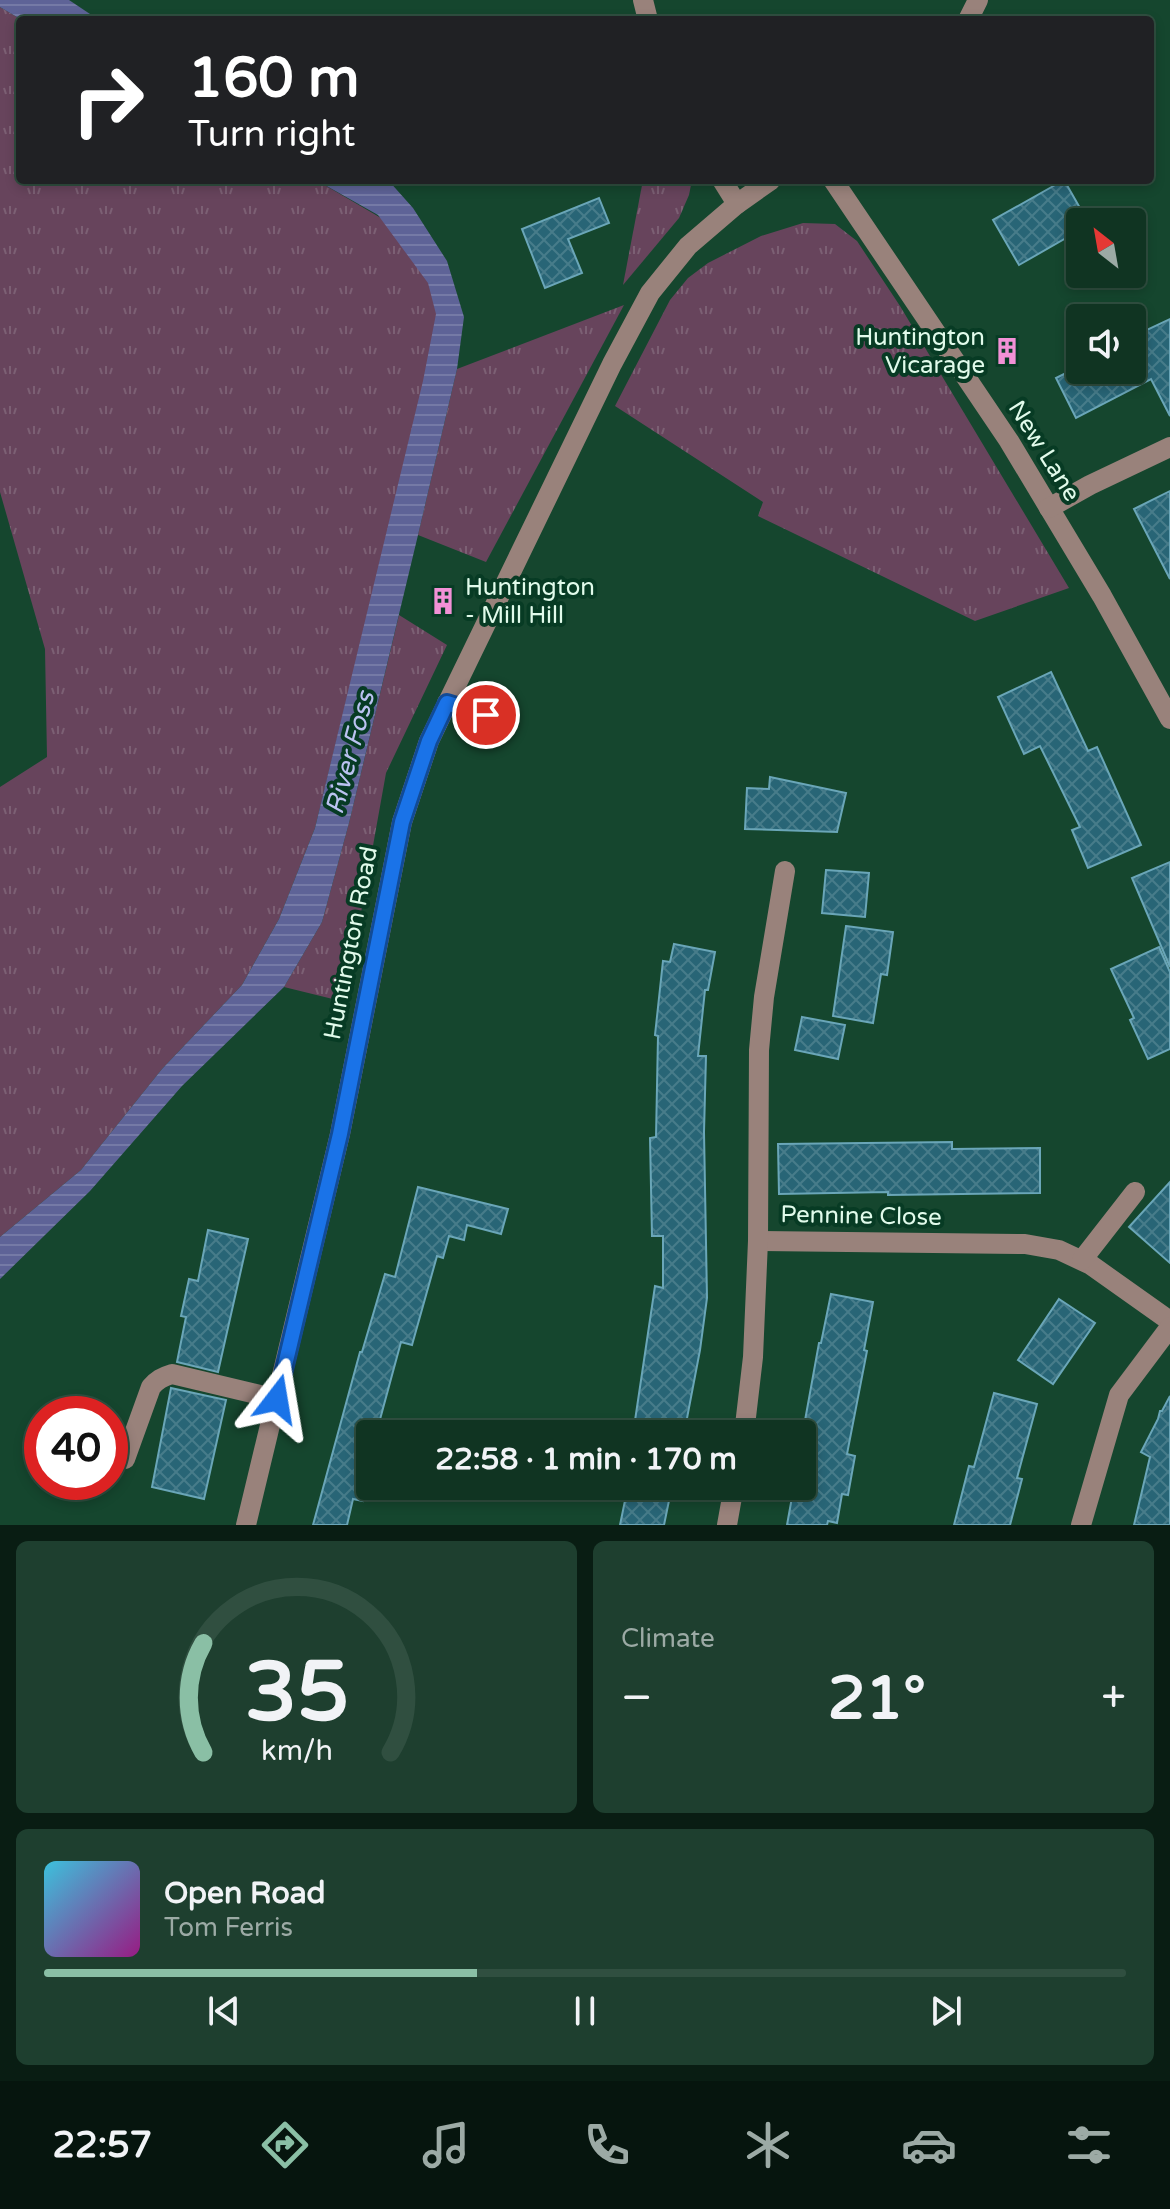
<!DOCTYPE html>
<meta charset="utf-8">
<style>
:root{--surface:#103422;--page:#1e3f2f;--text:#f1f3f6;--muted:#9caaa5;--line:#304f40;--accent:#8abfa5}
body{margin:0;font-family:"Varela Round",sans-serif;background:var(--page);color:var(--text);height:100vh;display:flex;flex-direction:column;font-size:30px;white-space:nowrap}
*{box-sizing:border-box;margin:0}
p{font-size:26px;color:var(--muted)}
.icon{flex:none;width:44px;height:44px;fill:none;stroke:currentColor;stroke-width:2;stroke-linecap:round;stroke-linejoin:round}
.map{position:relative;height:1525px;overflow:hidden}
.drawer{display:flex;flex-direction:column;gap:16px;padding:16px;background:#091d13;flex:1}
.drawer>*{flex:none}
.hud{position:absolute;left:16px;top:16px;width:1138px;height:168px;border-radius:8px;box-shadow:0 4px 12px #0003,0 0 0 2px var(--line);background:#202124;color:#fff;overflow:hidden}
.needle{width:52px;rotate:329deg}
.buttons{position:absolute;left:1066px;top:208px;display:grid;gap:16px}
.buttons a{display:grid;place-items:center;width:80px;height:80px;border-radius:8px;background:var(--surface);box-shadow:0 4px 12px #0003,0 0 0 2px var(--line);font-size:40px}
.speed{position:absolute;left:24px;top:1396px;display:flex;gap:16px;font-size:40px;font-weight:700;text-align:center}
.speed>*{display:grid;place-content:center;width:104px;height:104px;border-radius:50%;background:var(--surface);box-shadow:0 4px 12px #0003,0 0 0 2px var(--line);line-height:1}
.speed .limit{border:12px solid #d22;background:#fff;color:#111}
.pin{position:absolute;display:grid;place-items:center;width:68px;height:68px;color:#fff;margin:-34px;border:4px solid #fff;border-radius:50%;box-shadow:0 2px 8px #0007}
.me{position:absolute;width:88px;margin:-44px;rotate:14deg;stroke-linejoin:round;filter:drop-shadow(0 0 6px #0008)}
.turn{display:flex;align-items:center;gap:28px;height:168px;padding:0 40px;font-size:36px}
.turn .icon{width:104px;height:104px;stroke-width:2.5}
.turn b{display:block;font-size:56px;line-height:68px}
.big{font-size:60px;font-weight:800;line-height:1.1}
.drawer .widget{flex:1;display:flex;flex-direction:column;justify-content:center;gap:12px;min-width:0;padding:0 28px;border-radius:12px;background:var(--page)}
.drawer .dial{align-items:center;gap:0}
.dial svg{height:208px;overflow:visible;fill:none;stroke:var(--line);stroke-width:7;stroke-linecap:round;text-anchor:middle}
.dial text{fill:var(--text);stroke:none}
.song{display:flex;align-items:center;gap:24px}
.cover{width:96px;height:96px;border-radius:12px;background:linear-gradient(135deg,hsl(190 70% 55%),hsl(310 70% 35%))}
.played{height:8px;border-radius:4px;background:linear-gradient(90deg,var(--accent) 40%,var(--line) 40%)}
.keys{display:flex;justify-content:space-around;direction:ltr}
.heat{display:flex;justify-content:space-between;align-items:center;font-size:44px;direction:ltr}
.drawer .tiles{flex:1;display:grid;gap:16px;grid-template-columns:1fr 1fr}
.widget:last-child{grid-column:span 2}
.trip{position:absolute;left:356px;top:1420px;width:460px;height:80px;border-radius:8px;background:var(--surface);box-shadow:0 4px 12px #0003,0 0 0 2px var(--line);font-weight:800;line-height:80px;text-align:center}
.dock{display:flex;height:128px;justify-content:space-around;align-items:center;background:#06150e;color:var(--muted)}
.dock .icon{width:56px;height:56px}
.dock .selected{color:var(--accent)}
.dock b{font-size:36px;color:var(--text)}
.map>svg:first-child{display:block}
</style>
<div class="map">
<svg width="1170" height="1525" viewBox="0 0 1170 1525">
<defs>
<pattern id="grass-tufts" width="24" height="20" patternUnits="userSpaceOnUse" patternTransform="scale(2)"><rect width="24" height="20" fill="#67445c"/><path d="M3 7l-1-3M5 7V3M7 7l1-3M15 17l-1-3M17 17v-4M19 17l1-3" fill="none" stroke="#7c6074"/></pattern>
<pattern id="water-rules" width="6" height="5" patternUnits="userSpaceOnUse" patternTransform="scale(2)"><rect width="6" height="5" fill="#5e6397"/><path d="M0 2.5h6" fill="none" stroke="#757aa6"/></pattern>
<pattern id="building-cross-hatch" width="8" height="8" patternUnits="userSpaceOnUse" patternTransform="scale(2)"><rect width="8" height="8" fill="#286576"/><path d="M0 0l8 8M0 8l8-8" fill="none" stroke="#477c8a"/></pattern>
</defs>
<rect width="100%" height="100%" fill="#15462e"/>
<g fill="url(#grass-tufts)">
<polygon points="0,7 22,20 20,20 20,180 316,180 381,218 427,277 440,321 315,828 279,919 242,985 162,1069 81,1170 0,1237 0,787 47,757 45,649 0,492"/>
<polygon points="643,180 692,180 689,195 679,218 623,285"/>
<polygon points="803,223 835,224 857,241 900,306 1069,588 975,621 758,516 763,502 615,406 670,300 688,278 708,263 761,236"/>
<polygon points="624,305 486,562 418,535 457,369"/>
<polygon points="399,615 447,645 386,773 345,1002 284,987 322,922 349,823"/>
</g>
<g fill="url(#water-rules)">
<polygon points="0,0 69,0 99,20 22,20 0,7"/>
<polygon points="316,180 388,180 413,208 447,261 464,317 457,369 418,535 349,823 322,922 284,987 182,1086 90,1191 0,1279 0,1237 81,1170 162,1069 242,985 279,919 315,828 423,381 436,314 428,283 378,215"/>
</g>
<g fill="url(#building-cross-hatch)" stroke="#6aa6b8" stroke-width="2">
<polygon points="1064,180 1088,222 1080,222 1080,230 1019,265 993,220"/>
<polygon points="599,198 609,223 568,239 582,273 545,288 522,229"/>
<polygon points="1170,319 1170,416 1151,379 1076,418 1056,378 1072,370 1132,370 1132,337"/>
<polygon points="1170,491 1170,579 1134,509"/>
<polygon points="1051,672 1088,751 1097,747 1141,845 1088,868 1072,830 1080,827 1040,746 1024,754 998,697"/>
<polygon points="770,777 846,793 837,832 745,829 747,788 769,789"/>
<polygon points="1170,862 1170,967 1132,878"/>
<polygon points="826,870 869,873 865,917 822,913"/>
<polygon points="846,926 893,932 887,975 881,974 873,1023 833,1016"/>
<polygon points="674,944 715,952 708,990 705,990 698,1056 706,1056 704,1132 707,1298 700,1350 684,1434 633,1434 655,1286 663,1288 663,1236 652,1236 650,1138 656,1137 658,1036 655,1035 663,961 670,962"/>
<polygon points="1159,947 1170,972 1170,1049 1148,1059 1130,1020 1134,1018 1111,969"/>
<polygon points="802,1017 845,1025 838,1059 795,1050"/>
<polygon points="952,1142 952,1149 1040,1148 1040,1193 888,1195 888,1192 779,1194 778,1144"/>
<polygon points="1170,1182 1170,1263 1129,1227"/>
<polygon points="418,1187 508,1209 501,1234 467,1225 464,1240 449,1236 443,1258 437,1256 412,1345 401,1342 379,1423 370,1421 370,1474 363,1501 353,1499 347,1525 313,1525 360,1352 362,1352 385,1274 395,1277"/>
<polygon points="208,1230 248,1239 218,1372 177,1362 186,1317 181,1316 189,1279 198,1281"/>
<polygon points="831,1294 873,1302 864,1350 867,1351 847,1454 855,1456 848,1495 842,1494 837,1523 828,1521 827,1525 787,1525 794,1486 802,1486 802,1437 819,1343 821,1343"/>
<polygon points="1059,1299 1095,1323 1053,1384 1018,1360"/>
<polygon points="171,1388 226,1400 204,1499 152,1487"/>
<polygon points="994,1393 1037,1404 1017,1478 1022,1479 1010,1525 954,1525 969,1466 974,1467"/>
<polygon points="1170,1396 1170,1525 1134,1525 1150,1457 1141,1452 1158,1419 1160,1411 1162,1411"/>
<polygon points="628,1486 672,1486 664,1525 620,1525"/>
</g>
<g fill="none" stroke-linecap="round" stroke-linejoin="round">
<g stroke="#99827b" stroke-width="20">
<polyline points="643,0 648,20"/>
<polyline points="968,20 978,0"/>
<polyline points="722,180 737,204"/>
<polyline points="833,180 1009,441 1102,596 1170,719"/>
<polyline points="1049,508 1090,485 1170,447"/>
<polyline points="447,703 486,715"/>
<polyline points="758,1241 1025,1244 1059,1250 1091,1265 1170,1321"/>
<polyline points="1082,1260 1135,1192"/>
<polyline points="744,1434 753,1357 758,1241 759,1050 764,997 785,871"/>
<path d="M 125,1459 L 151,1387 C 157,1380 162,1377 172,1374 L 277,1399"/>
<polyline points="246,1525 340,1134 402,822 429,741 612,364 650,293 688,246 737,204 771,180"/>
<polyline points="727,1525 734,1486"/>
<polyline points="1081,1525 1119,1395 1170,1327"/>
</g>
</g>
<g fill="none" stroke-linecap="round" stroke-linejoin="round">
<g stroke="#114b97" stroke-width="20">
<polyline id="route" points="277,1399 340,1134 402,822 429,741 447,703 486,715"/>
</g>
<use href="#route" stroke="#1a73e8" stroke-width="14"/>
</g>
<defs>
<g id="building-bare" transform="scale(2.16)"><path d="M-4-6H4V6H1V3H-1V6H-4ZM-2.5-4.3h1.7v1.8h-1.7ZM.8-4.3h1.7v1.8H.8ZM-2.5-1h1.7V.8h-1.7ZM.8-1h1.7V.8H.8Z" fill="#f291d6" stroke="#073b24" stroke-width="2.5" paint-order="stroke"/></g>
</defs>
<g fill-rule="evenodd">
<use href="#building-bare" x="1007" y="351"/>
<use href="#building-bare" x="443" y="601"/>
</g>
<g text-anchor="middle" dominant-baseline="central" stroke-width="8" stroke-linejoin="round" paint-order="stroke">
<g font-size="24" fill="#e1fbeb" stroke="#073b24" text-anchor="end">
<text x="985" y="337">Huntington<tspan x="985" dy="28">Vicarage</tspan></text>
<text x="465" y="587" text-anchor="start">Huntington<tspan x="465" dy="28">- Mill Hill</tspan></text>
</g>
<g font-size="24" fill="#e1fbeb" stroke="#073b24">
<text transform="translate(1044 451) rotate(58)">New Lane</text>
<text transform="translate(351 943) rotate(-79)">Huntington Road</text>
<text transform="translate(861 1216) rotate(1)">Pennine Close</text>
</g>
<g font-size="26" font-style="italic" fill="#bbc2f1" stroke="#073b24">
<text transform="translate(350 753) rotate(-75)">River Foss</text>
</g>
</g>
</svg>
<div class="buttons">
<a><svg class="needle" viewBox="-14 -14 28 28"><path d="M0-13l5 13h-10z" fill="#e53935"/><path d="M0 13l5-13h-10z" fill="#9caaa5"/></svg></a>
<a><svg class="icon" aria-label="sound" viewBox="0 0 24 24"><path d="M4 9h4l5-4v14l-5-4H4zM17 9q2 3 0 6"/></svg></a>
</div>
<div class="speed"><div class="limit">40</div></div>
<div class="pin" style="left:486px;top:715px;background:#d93025"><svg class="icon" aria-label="arrive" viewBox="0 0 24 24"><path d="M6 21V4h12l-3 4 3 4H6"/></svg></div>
<svg class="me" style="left:277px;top:1399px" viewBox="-20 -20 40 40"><path d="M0-17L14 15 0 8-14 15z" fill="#1a73e8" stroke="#fff" stroke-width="4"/></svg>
<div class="trip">22:58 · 1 min · 170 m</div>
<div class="hud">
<div class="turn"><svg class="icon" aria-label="right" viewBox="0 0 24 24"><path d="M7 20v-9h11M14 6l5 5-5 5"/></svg><div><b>160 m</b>Turn right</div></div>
</div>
</div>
<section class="drawer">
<div class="tiles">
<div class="widget dial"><svg viewBox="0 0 100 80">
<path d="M14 69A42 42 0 1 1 86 69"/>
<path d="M14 69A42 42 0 0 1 14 27" stroke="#8abfa5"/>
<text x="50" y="56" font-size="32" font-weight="700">35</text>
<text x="50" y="72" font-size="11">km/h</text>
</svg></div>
<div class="widget"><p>Climate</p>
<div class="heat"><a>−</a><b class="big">21°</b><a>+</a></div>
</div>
<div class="widget">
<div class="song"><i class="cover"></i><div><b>Open Road</b><p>Tom Ferris</p></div></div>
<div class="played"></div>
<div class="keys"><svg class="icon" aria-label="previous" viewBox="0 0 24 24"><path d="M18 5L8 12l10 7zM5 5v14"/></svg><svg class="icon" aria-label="pause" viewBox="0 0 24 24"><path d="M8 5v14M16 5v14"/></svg><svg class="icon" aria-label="next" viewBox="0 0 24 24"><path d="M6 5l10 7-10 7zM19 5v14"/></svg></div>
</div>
</div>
</section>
<nav class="dock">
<b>22:57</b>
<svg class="icon selected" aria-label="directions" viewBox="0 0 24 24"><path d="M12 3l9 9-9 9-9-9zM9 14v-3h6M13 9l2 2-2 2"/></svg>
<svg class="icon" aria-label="music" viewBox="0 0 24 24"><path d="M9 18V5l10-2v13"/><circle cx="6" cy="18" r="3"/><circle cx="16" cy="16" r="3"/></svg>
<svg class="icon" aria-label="phone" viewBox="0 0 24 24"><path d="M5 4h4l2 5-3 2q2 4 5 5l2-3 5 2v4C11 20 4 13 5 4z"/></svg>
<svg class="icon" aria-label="climate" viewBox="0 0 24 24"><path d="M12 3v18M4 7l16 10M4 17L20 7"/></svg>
<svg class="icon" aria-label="car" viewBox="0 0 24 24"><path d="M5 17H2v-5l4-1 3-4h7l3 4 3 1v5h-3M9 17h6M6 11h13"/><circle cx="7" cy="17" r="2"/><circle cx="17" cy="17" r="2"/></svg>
<svg class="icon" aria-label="filters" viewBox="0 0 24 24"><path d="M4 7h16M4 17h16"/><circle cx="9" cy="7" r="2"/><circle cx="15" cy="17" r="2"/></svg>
</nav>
